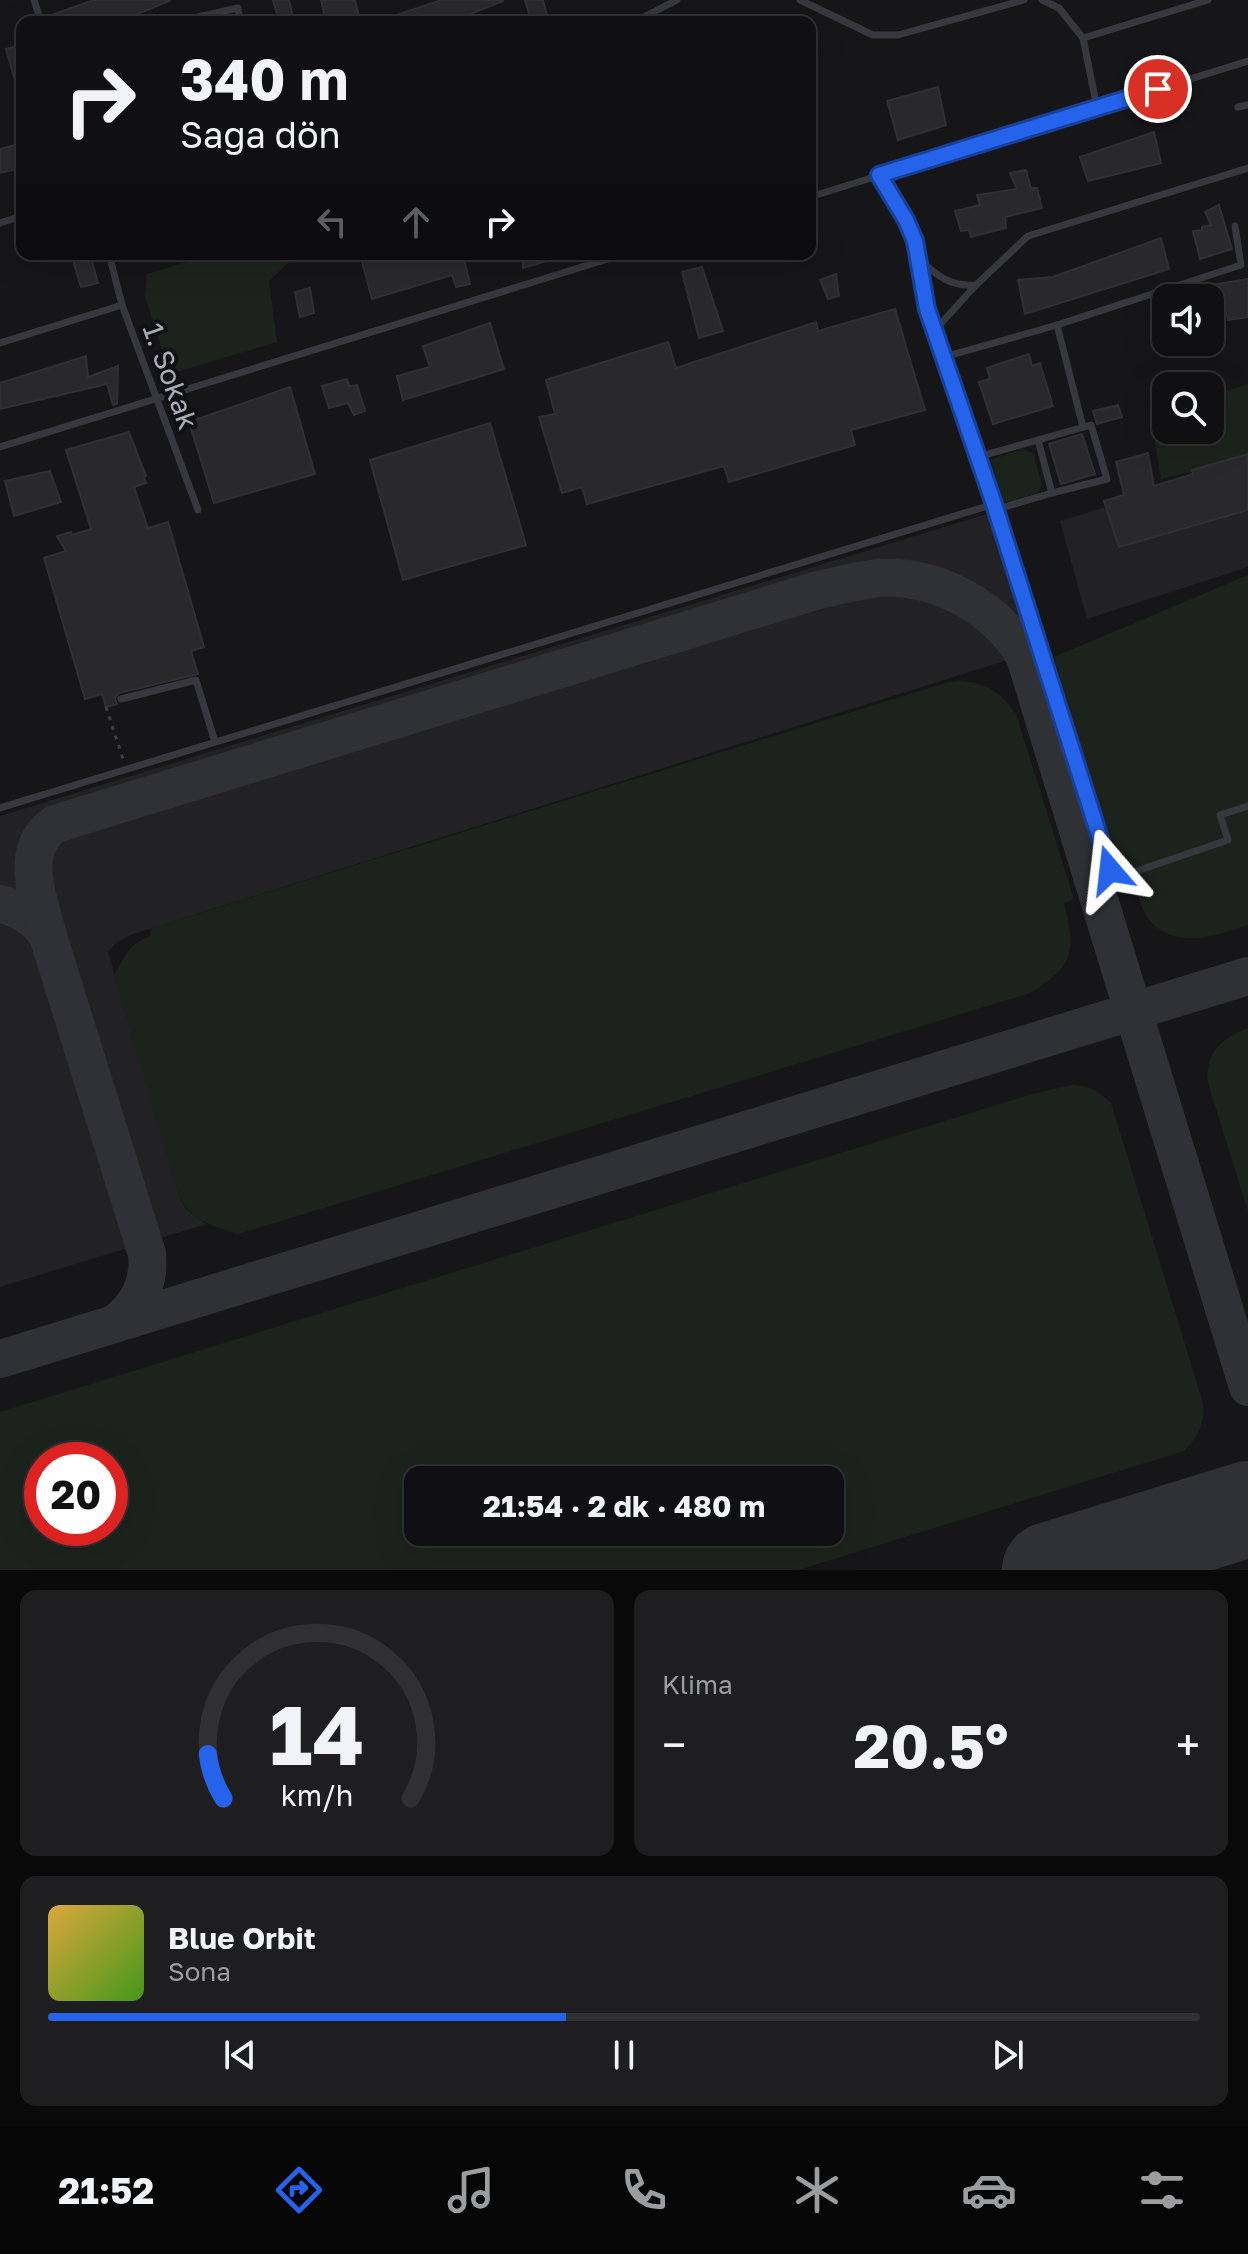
<!DOCTYPE html>
<html lang="tr">
<meta charset="utf-8">
<style>
:root{--surface:#101012;--page:#1e1e20;--text:#f1f3f6;--muted:#9c9d9f;--line:#303032;--accent:#2563eb}
body{margin:0;font-family:"Golos Text",sans-serif;background:var(--page);color:var(--text);height:100vh;display:flex;flex-direction:column;font-size:30px;white-space:nowrap}
*{box-sizing:border-box;margin:0}
p{font-size:26px;color:var(--muted)}
.icon{flex:none;width:44px;height:44px;fill:none;stroke:currentColor;stroke-width:2;stroke-linecap:round;stroke-linejoin:round}
.map{position:relative;height:1570px;overflow:hidden}
.drawer{display:flex;flex-direction:column;gap:20px;padding:20px;background:#09090a;flex:1}
.drawer>*{flex:none}
.banner{position:absolute;left:16px;top:16px;width:800px;height:244px;border-radius:16px;box-shadow:0 8px 32px #0002,0 0 0 2px var(--line);background:#101012;color:var(--text);overflow:hidden}
.buttons{position:absolute;left:1152px;top:284px;display:grid;gap:16px}
.buttons a{display:grid;place-items:center;width:72px;height:72px;border-radius:16px;background:var(--surface);box-shadow:0 8px 32px #0002,0 0 0 2px var(--line);font-size:40px}
.speed{position:absolute;left:24px;top:1442px;display:flex;gap:16px;font-size:40px;font-weight:700;text-align:center}
.speed>*{display:grid;place-content:center;width:104px;height:104px;border-radius:50%;background:var(--surface);box-shadow:0 8px 32px #0002,0 0 0 2px var(--line);line-height:1}
.speed .limit{border:12px solid #d22;background:#fff;color:#111}
.pin{position:absolute;display:grid;place-items:center;width:68px;height:68px;color:#fff;margin:-34px;border:4px solid #fff;border-radius:50%;box-shadow:0 2px 8px #0007}
.me{position:absolute;width:88px;margin:-44px;rotate:343deg;stroke-linejoin:round;filter:drop-shadow(0 0 6px #0008)}
.turn{display:flex;align-items:center;gap:28px;height:168px;padding:0 32px;font-size:36px}
.turn .icon{width:104px;height:104px;stroke-width:2.5}
.turn b{display:block;font-size:56px;line-height:68px}
.lanes{display:flex;align-items:center;height:76px;padding:0 32px;background:#0003;justify-content:center;gap:40px;direction:ltr}
.lanes .off{opacity:.35}
.big{font-size:60px;font-weight:700;line-height:1.1}
.drawer .card{flex:1;display:flex;flex-direction:column;justify-content:center;gap:12px;min-width:0;padding:0 28px;border-radius:16px;background:var(--page)}
.drawer .dial{align-items:center;gap:0}
.dial svg{height:208px;overflow:visible;fill:none;stroke:var(--line);stroke-width:7;stroke-linecap:round;text-anchor:middle}
.dial text{fill:var(--text);stroke:none}
.song{display:flex;align-items:center;gap:24px}
.cover{width:96px;height:96px;border-radius:12px;background:linear-gradient(135deg,hsl(40 70% 55%),hsl(100 70% 35%))}
.played{height:8px;border-radius:4px;background:linear-gradient(90deg,var(--accent) 45%,var(--line) 45%)}
.keys{display:flex;justify-content:space-around;direction:ltr}
.heat{display:flex;justify-content:space-between;align-items:center;font-size:44px;direction:ltr}
.drawer .tiles{flex:1;display:grid;gap:20px;grid-template-columns:1fr 1fr}
.card:last-child{grid-column:span 2}
.trip{position:absolute;left:404px;top:1466px;width:440px;height:80px;border-radius:16px;background:var(--surface);box-shadow:0 8px 32px #0002,0 0 0 2px var(--line);font-weight:700;line-height:80px;text-align:center}
.dock{display:flex;height:128px;justify-content:space-around;align-items:center;background:#060607;color:var(--muted)}
.dock .icon{width:56px;height:56px}
.dock .active{color:var(--accent)}
.dock b{font-size:36px;color:var(--text)}
.map>svg:first-child{display:block}
</style>
<div class="map">
<svg width="1248" height="1570" viewBox="0 0 1248 1570">
<rect width="100%" height="100%" fill="#161618"/>
<g fill="#222225">
<polygon points="1248,464 1248,567 1087,619 1060,521"/>
<polygon points="1006,508 1046,648 130,935 115,944 108,952 180,1198 186,1209 206,1224 0,1287 0,816"/>
</g>
<g fill="#1c231d" fill-rule="evenodd">
<polygon points="213,254 298,254 269,281 277,342 170,374 145,296 147,274"/>
<polygon points="1248,384 1248,459 1161,479 1150,415 1166,410 1166,430 1210,430 1210,396"/>
<polygon points="1022,449 1033,453 1042,484 1037,493 1004,503 991,460"/>
<path d="M 1248,575 L 1248,925 C 1217,935 1180,950 1152,923 C 1140,911 1136,886 1131,870 L 1116,869 L 1054,657 Z"/>
<path d="M 963,681 C 988,684 1002,693 1016,714 L 1074,899 L 1064,903 C 1076,952 1074,966 1030,993 L 238,1234 C 214,1226 192,1221 180,1198 L 114,976 C 125,956 128,945 150,936 L 152,928 L 949,682 Z"/>
<path d="M 1248,1028 L 1248,1211 L 1208,1083 C 1204,1054 1222,1037 1248,1028 Z"/>
<path d="M 1071,1085 C 1089,1085 1099,1091 1111,1103 L 1202,1400 C 1206,1422 1199,1436 1184,1451 L 798,1570 L 0,1570 L 0,1412 L 1029,1095 ZM 110,1460 L 110,1528 L 42,1528 L 42,1460 ZM 830,1480 L 830,1532 L 418,1532 L 418,1480 Z"/>
</g>
<g fill="none" stroke-linecap="round" stroke-linejoin="round">
<g stroke="#303135" stroke-width="38">
<path d="M 0,904 C 19,908 37,919 48,936 L 147,1254 C 150,1284 138,1307 114,1324"/>
<path d="M 48,936 C 39,900 17,850 55,824 L 818,590 C 838,586 858,580 879,578 C 936,575 996,606 1025,657 L 1248,1387"/>
<polyline points="0,1359 1248,976"/>
<polyline points="1234,1514 1248,1498"/>
</g>
<polyline stroke="#303135" stroke-width="96" points="1050,1570 1248,1509"/>
</g>
<g fill="#29292c" stroke="#303034" stroke-width="2">
<polygon points="94,0 171,0 119,22 47,22 46,17"/>
<polygon points="273,0 289,0 294,22 279,22"/>
<polygon points="321,0 355,0 360,22 326,22"/>
<polygon points="441,0 503,0 503,1 467,15 469,22 382,22 382,20"/>
<polygon points="525,0 543,0 547,15 530,17"/>
<polygon points="22,45 22,94 19,95 6,49"/>
<polygon points="938,87 946,125 898,140 887,101"/>
<polygon points="1154,132 1161,163 1088,181 1080,157"/>
<polygon points="22,143 22,168 0,173 0,149"/>
<polygon points="1026,170 1031,188 1037,188 1042,208 1005,217 1006,228 971,237 969,230 961,231 955,211 980,205 977,195 1017,189 1010,173"/>
<polygon points="1219,205 1232,249 1200,259 1193,231 1202,230 1202,227 1211,225 1205,212"/>
<polygon points="1161,238 1169,269 1025,314 1018,280 1053,277"/>
<polygon points="71,254 90,254 98,283 81,287"/>
<polygon points="360,254 463,254 470,284 456,287 452,275 372,299"/>
<polygon points="522,254 559,254 560,257 523,268"/>
<polygon points="702,267 723,331 699,338 682,272"/>
<polygon points="836,274 839,296 828,299 820,280"/>
<polygon points="1248,279 1248,317 1228,320 1217,284"/>
<polygon points="310,288 314,313 300,317 295,292"/>
<polygon points="895,309 925,410 851,430 855,445 729,482 724,466 587,504 582,487 562,493 539,417 555,414 546,380 668,342 676,368 816,322 818,331"/>
<polygon points="490,323 504,369 403,400 397,376 430,367 423,346"/>
<polygon points="1029,354 1032,366 1040,363 1053,406 993,424 979,382 990,379 987,368"/>
<polygon points="86,356 88,377 118,366 117,404 113,405 107,384 0,409 0,383"/>
<polygon points="347,379 349,386 357,385 365,411 354,415 348,403 329,408 322,386"/>
<polygon points="290,387 315,474 214,503 189,422"/>
<polygon points="1118,405 1122,417 1097,424 1093,411"/>
<polygon points="490,423 526,545 403,580 370,460"/>
<polygon points="129,432 146,476 144,477 146,483 134,487 148,528 168,522 204,647 191,651 198,674 119,693 115,698 117,704 106,707 102,694 85,699 44,558 66,551 57,536 71,532 72,535 91,529 66,450"/>
<polygon points="1082,434 1095,474 1061,484 1049,444"/>
<polygon points="1148,453 1154,486 1193,474 1192,470 1248,454 1248,510 1119,547 1104,501 1124,495 1116,462"/>
<polygon points="50,471 61,502 14,516 5,481"/>
</g>
<g fill="none" stroke-linecap="round" stroke-linejoin="round">
<polyline stroke="#3d3f44" stroke-width="3" stroke-dasharray="4 6" stroke-linecap="butt" points="106,707 124,762"/>
<g stroke="#37383d" stroke-width="7">
<polyline points="34,0 41,22"/>
<polyline points="800,0 873,35 898,35 1024,0"/>
<polyline points="1042,0 1059,8 1083,38 1097,108"/>
<polyline points="176,22 238,8 240,22"/>
<polyline points="634,22 677,0"/>
<polyline points="1083,38 1208,0"/>
<polyline points="1238,107 1248,105"/>
<polyline points="810,197 1248,61"/>
<polyline points="0,223 22,216"/>
<polyline points="109,254 122,305 198,510"/>
<path d="M 919,259 C 937,276 951,287 976,285"/>
<polyline points="1057,325 1083,427"/>
<polyline points="935,330 976,285 1028,236 1248,168"/>
<polyline points="0,343 122,305"/>
<polyline points="944,357 1057,325 1241,265 1235,226"/>
<polyline points="1038,440 1091,425 1107,479 1052,493"/>
<polyline points="0,447 624,254"/>
<polyline points="978,457 1038,440 1052,493 1004,507 994,504 1110,870 1116,878 1228,840 1220,815 1248,806"/>
<polyline points="121,699 196,680 215,742"/>
<polyline points="0,808 994,504 927,309 915,241 906,220 879,175"/>
</g>
</g>
<g fill="none" stroke-linecap="round" stroke-linejoin="round">
<g stroke="#184099" stroke-width="20">
<polyline id="route" points="1110,870 994,504 927,309 915,241 906,220 879,175 1158,89"/>
</g>
<use href="#route" stroke="#2563eb" stroke-width="14"/>
</g>
<g text-anchor="middle" dominant-baseline="central" stroke-width="8" stroke-linejoin="round" paint-order="stroke">
<g font-size="28" fill="#a8adb8" stroke="#111113">
<text transform="translate(171 376) rotate(70)">1. Sokak</text>
</g>
</g>
</svg>
<div class="buttons">
<a><svg class="icon" aria-label="sound" viewBox="0 0 24 24"><path d="M4 9h4l5-4v14l-5-4H4zM17 9q2 3 0 6"/></svg></a>
<a><svg class="icon" aria-label="search" viewBox="0 0 24 24"><circle cx="10" cy="10" r="6"/><path d="M15 15l6 6"/></svg></a>
</div>
<div class="speed"><div class="limit">20</div></div>
<div class="pin" style="left:1158px;top:89px;background:#d93025"><svg class="icon" aria-label="arrive" viewBox="0 0 24 24"><path d="M6 21V4h12l-3 4 3 4H6"/></svg></div>
<svg class="me" style="left:1110px;top:870px" viewBox="-20 -20 40 40"><path d="M0-17L14 15 0 8-14 15z" fill="#2563eb" stroke="#fff" stroke-width="4"/></svg>
<div class="trip">21:54 · 2 dk · 480 m</div>
<div class="banner">
<div class="turn"><svg class="icon" aria-label="right" viewBox="0 0 24 24"><path d="M7 20v-9h11M14 6l5 5-5 5"/></svg><div><b>340 m</b>Sağa dön</div></div>
<div class="lanes"><svg class="icon off" aria-label="left" viewBox="0 0 24 24"><path d="M17 20v-9H6M10 6l-5 5 5 5"/></svg><svg class="icon off" aria-label="ahead" viewBox="0 0 24 24"><path d="M12 20V5M6 11l6-6 6 6"/></svg><svg class="icon" aria-label="right" viewBox="0 0 24 24"><path d="M7 20v-9h11M14 6l5 5-5 5"/></svg></div>
</div>
</div>
<section class="drawer">
<div class="tiles">
<div class="card dial"><svg viewBox="0 0 100 80">
<path d="M14 69A42 42 0 1 1 86 69"/>
<path d="M14 69A42 42 0 0 1 8 52" stroke="#2563eb"/>
<text x="50" y="56" font-size="32" font-weight="700">14</text>
<text x="50" y="72" font-size="11">km/h</text>
</svg></div>
<div class="card"><p>Klima</p>
<div class="heat"><a>−</a><b class="big">20.5°</b><a>+</a></div>
</div>
<div class="card">
<div class="song"><i class="cover"></i><div><b>Blue Orbit</b><p>Sona</p></div></div>
<div class="played"></div>
<div class="keys"><svg class="icon" aria-label="previous" viewBox="0 0 24 24"><path d="M18 5L8 12l10 7zM5 5v14"/></svg><svg class="icon" aria-label="pause" viewBox="0 0 24 24"><path d="M8 5v14M16 5v14"/></svg><svg class="icon" aria-label="next" viewBox="0 0 24 24"><path d="M6 5l10 7-10 7zM19 5v14"/></svg></div>
</div>
</div>
</section>
<nav class="dock">
<b>21:52</b>
<svg class="icon active" aria-label="directions" viewBox="0 0 24 24"><path d="M12 3l9 9-9 9-9-9zM9 14v-3h6M13 9l2 2-2 2"/></svg>
<svg class="icon" aria-label="music" viewBox="0 0 24 24"><path d="M9 18V5l10-2v13"/><circle cx="6" cy="18" r="3"/><circle cx="16" cy="16" r="3"/></svg>
<svg class="icon" aria-label="phone" viewBox="0 0 24 24"><path d="M5 4h4l2 5-3 2q2 4 5 5l2-3 5 2v4C11 20 4 13 5 4z"/></svg>
<svg class="icon" aria-label="climate" viewBox="0 0 24 24"><path d="M12 3v18M4 7l16 10M4 17L20 7"/></svg>
<svg class="icon" aria-label="car" viewBox="0 0 24 24"><path d="M5 17H2v-5l4-1 3-4h7l3 4 3 1v5h-3M9 17h6M6 11h13"/><circle cx="7" cy="17" r="2"/><circle cx="17" cy="17" r="2"/></svg>
<svg class="icon" aria-label="filters" viewBox="0 0 24 24"><path d="M4 7h16M4 17h16"/><circle cx="9" cy="7" r="2"/><circle cx="15" cy="17" r="2"/></svg>
</nav>
